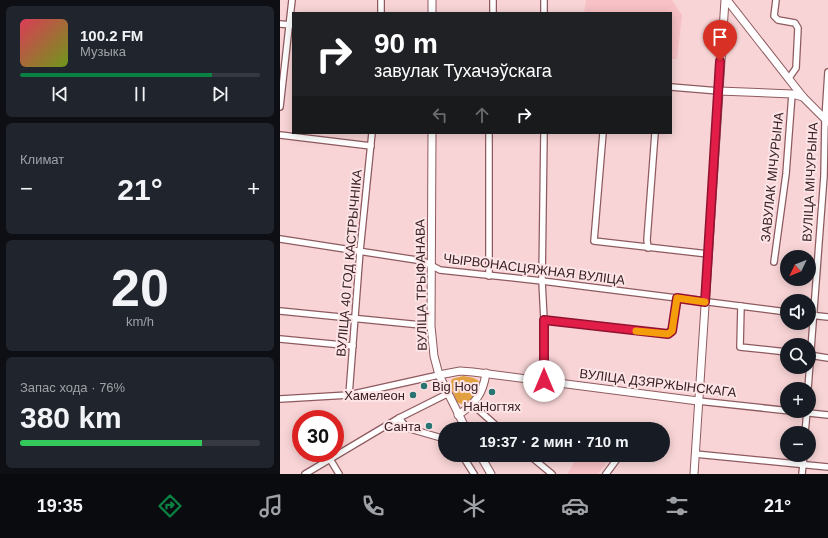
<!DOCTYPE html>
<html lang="ru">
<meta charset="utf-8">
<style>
:root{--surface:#171b24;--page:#20242c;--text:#f1f3f6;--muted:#9ea1a6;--line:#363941;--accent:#0b8043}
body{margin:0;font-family:Helvetica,sans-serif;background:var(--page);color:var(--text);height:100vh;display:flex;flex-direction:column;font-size:15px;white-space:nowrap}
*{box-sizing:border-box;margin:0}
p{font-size:13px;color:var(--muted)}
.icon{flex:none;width:22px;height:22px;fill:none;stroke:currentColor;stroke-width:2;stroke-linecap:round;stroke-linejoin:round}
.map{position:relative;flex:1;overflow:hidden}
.sheet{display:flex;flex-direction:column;gap:6px;padding:6px;background:#0d0f14;width:280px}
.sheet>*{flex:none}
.guide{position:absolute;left:12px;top:12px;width:380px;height:122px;border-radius:0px;box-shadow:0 2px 10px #0003;background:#202124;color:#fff;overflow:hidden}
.needle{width:26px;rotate:227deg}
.buttons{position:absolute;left:500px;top:250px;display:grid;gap:8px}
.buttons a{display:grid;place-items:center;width:36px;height:36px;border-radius:50%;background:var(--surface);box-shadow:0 2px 10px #0003;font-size:20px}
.speed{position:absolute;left:12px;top:410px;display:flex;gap:8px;font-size:20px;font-weight:700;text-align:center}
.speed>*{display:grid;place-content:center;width:52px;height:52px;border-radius:50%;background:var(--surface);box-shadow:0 2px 10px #0003;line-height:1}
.speed .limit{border:6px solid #d22;background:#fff;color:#111}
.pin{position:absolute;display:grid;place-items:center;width:34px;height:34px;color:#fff;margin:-41px -17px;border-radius:50% 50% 50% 0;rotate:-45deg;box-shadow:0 0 4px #0007}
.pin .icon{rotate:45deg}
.me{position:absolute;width:44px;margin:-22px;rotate:0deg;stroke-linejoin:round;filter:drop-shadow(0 0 3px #0008)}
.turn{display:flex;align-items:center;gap:14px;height:84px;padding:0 16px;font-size:18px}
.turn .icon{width:52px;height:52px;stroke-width:2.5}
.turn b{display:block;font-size:28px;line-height:34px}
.lanes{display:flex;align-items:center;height:38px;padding:0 16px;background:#0003;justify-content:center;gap:20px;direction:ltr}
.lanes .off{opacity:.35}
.big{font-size:30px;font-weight:600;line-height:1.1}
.sheet .tile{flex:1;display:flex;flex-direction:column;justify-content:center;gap:6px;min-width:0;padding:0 14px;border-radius:6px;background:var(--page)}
.sheet .dial{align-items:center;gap:0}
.dial b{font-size:52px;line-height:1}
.song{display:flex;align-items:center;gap:12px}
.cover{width:48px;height:48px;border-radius:6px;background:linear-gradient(135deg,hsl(350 70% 55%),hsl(80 70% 35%))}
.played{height:4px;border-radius:2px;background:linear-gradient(90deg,var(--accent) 80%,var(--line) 80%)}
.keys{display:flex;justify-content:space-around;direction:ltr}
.heat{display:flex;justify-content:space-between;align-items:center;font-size:22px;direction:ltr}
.charge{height:6px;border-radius:3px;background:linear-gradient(90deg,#34c759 76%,var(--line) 0)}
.trip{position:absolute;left:158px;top:422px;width:232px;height:40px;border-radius:20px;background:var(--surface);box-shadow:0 2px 10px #0003;font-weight:600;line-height:40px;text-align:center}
.menu{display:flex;height:64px;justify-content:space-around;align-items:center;background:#090b0e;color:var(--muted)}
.menu .icon{width:28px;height:28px}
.menu .current{color:var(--accent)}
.menu b{font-size:18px;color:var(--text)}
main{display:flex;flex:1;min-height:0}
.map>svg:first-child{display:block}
</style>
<main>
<section class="sheet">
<div class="tile">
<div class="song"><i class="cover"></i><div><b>100.2 FM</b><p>Музыка</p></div></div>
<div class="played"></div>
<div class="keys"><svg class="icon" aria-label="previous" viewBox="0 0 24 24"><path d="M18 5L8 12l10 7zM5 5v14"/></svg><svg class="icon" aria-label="pause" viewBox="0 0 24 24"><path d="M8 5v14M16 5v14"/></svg><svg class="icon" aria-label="next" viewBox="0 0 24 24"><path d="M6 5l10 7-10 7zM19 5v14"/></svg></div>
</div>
<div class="tile"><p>Климат</p>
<div class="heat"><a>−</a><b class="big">21°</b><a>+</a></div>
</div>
<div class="tile dial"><b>20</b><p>km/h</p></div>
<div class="tile"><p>Запас хода · 76%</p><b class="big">380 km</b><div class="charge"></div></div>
</section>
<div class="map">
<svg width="548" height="474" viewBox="0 0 548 474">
<rect width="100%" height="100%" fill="#f8d4d6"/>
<g fill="#f8c1c5">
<polygon points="306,0 392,0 402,15 397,59 391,59 391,13 304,13"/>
<polygon points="299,455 324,455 329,459 318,474 287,474"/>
</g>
<path fill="#e2a140" d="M 183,376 C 200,378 207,383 193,399 C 191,401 189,404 186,405 C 183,405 180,403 177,402 L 170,385 L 172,379 Z"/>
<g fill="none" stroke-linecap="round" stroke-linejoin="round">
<g stroke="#8e5a5f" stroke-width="8">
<g id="minor">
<polyline points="213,0 213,13"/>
<polyline points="264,0 264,13"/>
<polyline points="496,0 494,16 498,20 515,23 518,28 516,68 509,78"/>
<polyline points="101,13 101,0"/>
<polyline points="0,24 12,25"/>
<polyline points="391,87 439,91"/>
<polyline points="0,107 12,0"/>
<polyline points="323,133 314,241 428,254"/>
<polyline points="0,135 91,146"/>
<polyline points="0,239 143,261 160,270 262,281 507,312"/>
<polyline points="368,248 367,240 375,133"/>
<polyline points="494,262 506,174 512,94"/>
<polyline points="209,276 209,133"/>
<polyline points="461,306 460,347 507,352"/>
<polyline points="0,311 151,326"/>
<polyline points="529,315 548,317"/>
<polyline points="264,320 388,334 392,331 397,298"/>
<polyline points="0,339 73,346"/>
<polyline points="529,355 548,358"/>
<polyline points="264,381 264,320 262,281 264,133"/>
<polyline points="528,389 544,176 545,119 548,72"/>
<polyline points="69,395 80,251 92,133"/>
<polyline points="0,399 69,395 159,375"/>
<polyline points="418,401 548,415"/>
<polyline points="193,405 220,429"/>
<polyline points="119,418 127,428 165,439"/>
<polyline points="359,429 361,427"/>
<polyline points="525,433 527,411"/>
<polyline points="415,454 548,467"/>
<polyline points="182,455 194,474"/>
<polyline points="249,455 272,474"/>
<polyline points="50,459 59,474"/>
<polyline points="25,474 119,418 167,394"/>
<polyline points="326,474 340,455"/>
<polyline points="522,474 524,455"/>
</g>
</g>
<g stroke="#8e5a5f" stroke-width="9">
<g id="tertiary">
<polyline points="447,0 523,97 548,122"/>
<polyline points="152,13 152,0"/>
<polyline points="439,91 512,94 523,97"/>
<polyline points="152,133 151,326 154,356 159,375 186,429"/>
<polyline points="159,375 180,371 193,372 418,401"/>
<path d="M 178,415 C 195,404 203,394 206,373"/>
<polyline points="200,455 211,474"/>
<polyline points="414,474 445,0"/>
</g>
</g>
<use href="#minor" stroke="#fff" stroke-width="5.5"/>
<use href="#tertiary" stroke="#fff" stroke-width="7"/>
</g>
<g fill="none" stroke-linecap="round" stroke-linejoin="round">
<g stroke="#92132f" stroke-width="10">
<polyline id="route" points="264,381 264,320 388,334 392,331 397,298 425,302 440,61"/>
</g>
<use href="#route" stroke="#e11d48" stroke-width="7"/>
<polyline stroke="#f59e0b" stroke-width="7" points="356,331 388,334 392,331 397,298 425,302"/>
</g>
<g fill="#2a7473" stroke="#fde4e6" stroke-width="1.5">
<circle cx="144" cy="386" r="4"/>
<circle cx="212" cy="392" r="4"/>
<circle cx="133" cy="395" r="4"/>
<circle cx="149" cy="426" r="4"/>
</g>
<g text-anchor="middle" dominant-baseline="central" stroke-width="4" stroke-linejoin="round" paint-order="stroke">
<g font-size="13" fill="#382224" stroke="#fde4e6">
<text transform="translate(492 177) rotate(-84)">ЗАВУЛАК МІЧУРЫНА</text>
<text transform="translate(530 182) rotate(-87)">ВУЛІЦА МІЧУРЫНА</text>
<text transform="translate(69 263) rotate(-85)">ВУЛІЦА 40 ГОД КАСТРЫЧНІКА</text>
<text transform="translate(254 269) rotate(7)">ЧЫРВОНАСЦЯЖНАЯ ВУЛІЦА</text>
<text transform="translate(141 285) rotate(-91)">ВУЛІЦА ТРЫФАНАВА</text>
<text transform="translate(378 383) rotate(7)">ВУЛІЦА ДЗЯРЖЫНСКАГА</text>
</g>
<g font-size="13" fill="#382224" stroke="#fde4e6" text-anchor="end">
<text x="152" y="386" text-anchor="start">Big Hog</text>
<text x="125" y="395">Хамелеон</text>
<text x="212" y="406" text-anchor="middle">НаНогтях</text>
<text x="141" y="426">Санта</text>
</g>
</g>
</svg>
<div class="buttons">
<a><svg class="needle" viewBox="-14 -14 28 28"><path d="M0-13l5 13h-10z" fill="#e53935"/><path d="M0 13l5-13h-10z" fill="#9ea1a6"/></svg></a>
<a><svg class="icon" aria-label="sound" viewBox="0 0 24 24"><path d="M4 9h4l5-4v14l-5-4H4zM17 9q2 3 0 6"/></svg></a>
<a><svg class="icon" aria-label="search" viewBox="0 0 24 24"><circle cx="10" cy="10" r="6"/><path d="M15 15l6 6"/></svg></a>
<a>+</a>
<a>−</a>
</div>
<div class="speed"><div class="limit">30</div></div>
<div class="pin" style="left:440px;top:61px;background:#d93025"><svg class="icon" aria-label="arrive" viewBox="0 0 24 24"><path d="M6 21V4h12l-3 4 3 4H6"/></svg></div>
<svg class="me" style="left:264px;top:381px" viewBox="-20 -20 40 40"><circle r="19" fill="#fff"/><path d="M0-13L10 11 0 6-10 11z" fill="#e11d48"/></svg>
<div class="trip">19:37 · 2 мин · 710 m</div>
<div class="guide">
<div class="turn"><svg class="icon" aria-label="right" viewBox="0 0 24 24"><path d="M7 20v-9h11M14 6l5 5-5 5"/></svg><div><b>90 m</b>завулак Тухачэўскага</div></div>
<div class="lanes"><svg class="icon off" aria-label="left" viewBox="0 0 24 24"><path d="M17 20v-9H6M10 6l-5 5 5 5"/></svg><svg class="icon off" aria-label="ahead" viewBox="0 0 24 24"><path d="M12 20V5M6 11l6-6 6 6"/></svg><svg class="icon" aria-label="right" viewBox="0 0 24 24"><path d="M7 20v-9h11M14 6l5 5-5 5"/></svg></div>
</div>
</div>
</main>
<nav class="menu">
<b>19:35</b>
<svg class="icon current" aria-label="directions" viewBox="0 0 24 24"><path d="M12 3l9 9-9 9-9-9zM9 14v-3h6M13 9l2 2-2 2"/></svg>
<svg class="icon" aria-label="music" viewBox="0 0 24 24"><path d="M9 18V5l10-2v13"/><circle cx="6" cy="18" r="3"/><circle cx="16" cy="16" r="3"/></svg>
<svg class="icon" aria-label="phone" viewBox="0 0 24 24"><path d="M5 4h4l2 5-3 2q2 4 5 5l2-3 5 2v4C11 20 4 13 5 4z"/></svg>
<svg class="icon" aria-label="climate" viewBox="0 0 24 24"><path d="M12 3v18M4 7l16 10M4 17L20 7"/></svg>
<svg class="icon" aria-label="car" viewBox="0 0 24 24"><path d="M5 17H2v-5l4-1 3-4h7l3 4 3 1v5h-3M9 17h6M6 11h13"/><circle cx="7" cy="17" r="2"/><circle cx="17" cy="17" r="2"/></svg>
<svg class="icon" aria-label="filters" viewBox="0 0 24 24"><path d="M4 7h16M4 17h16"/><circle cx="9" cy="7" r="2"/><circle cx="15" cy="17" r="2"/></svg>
<b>21°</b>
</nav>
